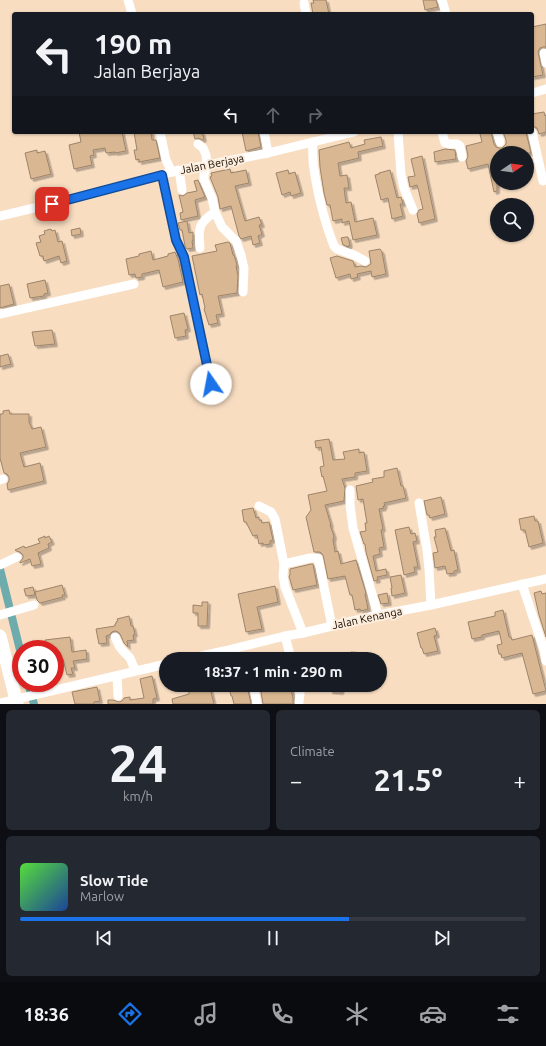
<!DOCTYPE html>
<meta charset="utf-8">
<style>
:root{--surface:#171b24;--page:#242831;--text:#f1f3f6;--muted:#9ea1a6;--line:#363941;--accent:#1a73e8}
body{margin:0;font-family:Ubuntu,sans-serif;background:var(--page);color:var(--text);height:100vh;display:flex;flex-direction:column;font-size:15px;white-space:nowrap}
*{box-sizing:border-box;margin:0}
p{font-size:13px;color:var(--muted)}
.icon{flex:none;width:22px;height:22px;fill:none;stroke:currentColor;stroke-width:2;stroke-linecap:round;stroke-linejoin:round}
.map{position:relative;height:704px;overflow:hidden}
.panel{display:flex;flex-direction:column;gap:6px;padding:6px;background:#0d0f14;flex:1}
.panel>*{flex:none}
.top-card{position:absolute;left:12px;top:12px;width:522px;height:122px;border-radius:4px;box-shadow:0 1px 3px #0004;background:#171b24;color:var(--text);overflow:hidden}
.needle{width:26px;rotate:77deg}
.controls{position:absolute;left:490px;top:146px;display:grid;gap:8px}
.controls a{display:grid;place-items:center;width:44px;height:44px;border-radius:50%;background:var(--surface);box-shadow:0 1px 3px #0004;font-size:20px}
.speed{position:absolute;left:12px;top:640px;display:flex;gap:8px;font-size:20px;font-weight:700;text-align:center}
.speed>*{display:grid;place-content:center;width:52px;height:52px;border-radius:50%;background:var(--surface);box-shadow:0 1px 3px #0004;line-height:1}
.speed .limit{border:6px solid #d22;background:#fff;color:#111}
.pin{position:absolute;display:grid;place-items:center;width:34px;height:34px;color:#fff;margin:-17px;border-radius:8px;box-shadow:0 2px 6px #0006}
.me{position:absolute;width:44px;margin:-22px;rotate:348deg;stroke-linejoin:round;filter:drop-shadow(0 0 3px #0008)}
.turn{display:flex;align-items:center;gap:14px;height:84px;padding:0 16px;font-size:18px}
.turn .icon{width:52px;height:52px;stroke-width:2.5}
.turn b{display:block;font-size:28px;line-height:34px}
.lanes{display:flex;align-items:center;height:38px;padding:0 16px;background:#0003;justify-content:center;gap:20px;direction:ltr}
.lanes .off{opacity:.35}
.big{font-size:30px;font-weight:700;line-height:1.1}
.panel .tile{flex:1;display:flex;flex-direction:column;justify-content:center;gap:6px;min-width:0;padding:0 14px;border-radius:6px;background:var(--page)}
.panel .dial{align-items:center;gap:0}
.dial b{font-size:52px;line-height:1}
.song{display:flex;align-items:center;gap:12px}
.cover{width:48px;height:48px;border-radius:6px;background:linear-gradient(135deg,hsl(110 70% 55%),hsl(220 70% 35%))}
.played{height:4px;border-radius:2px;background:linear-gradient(90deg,var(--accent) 65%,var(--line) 65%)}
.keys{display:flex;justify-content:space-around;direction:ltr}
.heat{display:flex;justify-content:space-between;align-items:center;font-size:22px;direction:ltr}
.panel .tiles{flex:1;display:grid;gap:6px;grid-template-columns:1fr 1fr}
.tile:last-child{grid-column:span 2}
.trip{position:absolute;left:159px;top:652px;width:228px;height:40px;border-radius:20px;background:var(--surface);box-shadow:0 1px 3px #0004;font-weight:700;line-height:40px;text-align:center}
.dock{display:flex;height:64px;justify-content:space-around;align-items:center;background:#090b0e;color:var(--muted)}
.dock .icon{width:28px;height:28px}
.dock .current{color:var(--accent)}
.dock b{font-size:18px;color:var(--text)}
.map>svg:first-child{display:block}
</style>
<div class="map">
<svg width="546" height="704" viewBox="0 0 546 704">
<defs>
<filter id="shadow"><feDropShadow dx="2.5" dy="2.5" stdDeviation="0" flood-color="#0004"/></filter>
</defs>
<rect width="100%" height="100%" fill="#f8ddc1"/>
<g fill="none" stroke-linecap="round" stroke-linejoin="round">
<g stroke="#6dabac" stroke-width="8">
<polyline points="0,569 21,654"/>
<polyline points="28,683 34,704"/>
</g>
</g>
<g fill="#d9b792" stroke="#9c846a" filter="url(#shadow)">
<polygon points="313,0 326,0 329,14 313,14 311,3 314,3"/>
<polygon points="423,0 436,0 438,7 425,10"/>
<polygon points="546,24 546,47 543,47 540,48 538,52 543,75 532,77 532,27"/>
<polygon points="544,112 545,116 546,115 546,132 539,134 537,128 533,126 532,114"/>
<polygon points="79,132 122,132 126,151 115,153 115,152 106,153 105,148 93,150 94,155 90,156 92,165 74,169 69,145 81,142"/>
<polygon points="134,132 151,132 152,140 156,140 160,158 139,162 139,159 136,160 134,150 137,150"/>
<polygon points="193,132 202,132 204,139 202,140 199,138 195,139"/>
<polygon points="242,132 258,132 261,147 246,151"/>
<polygon points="486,132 491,132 494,144 496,147 499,148 502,148 506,144 506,140 503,132 526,132 531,153 513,153 512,150 502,153 497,153 497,167 496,167 497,174 497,191 494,192 488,164 468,169 466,161 468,156 466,146 482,142 480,134"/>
<polygon points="381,137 383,146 358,152 359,158 338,163 340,176 347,175 349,188 344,188 346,203 351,202 355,222 373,218 377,235 353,240 349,221 342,223 342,219 333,221 330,205 327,205 324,193 320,167 319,150 349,142 351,148 365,144 364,140"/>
<polygon points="445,149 455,150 456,159 435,162 434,152"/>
<polygon points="37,150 37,153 45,151 51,174 31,179 25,153"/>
<polygon points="422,156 435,219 419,223 417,214 419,210 423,209 419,192 417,185 410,187 408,177 415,176 411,159"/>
<polygon points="230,169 231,173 246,170 249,183 235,186 245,221 259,217 262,225 259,225 262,234 258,236 260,243 253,245 251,236 241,239 239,236 231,206 220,209 218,197 210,177 212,176 211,173"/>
<polygon points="288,170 289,174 295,172 301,193 291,196 290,192 282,195 276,173"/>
<polygon points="390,170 397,198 401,197 403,204 400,204 403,216 392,219 388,198 381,200 375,175 379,174 379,173"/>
<polygon points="198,180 205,197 195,200 198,216 181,220 180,213 183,212 179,195 183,196 187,193 197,191 194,181"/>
<polygon points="187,221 189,233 193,232 193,240 192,241 193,248 187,249 185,246 182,230 180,230 178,223"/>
<polygon points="80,228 81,234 72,236 71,230"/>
<polygon points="51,229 52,231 55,230 58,242 62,241 67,261 61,263 59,256 44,261 43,256 40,256 36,243 41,242 39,236 45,234 44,231"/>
<polygon points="346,237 348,237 350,245 348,246 349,247 343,245 341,238"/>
<polygon points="228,242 230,243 233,255 234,255 237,265 236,266 238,276 237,293 218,296 222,314 216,315 218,323 209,325 204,309 205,308 202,294 200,295 192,256 217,251 215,245"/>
<polygon points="380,249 382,252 386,274 372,277 371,271 357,274 358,277 351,279 350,274 336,278 330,258 337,256 353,261 355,267 361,266 366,267 371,264 369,251"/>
<polygon points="151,251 153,260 168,256 168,254 175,252 178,259 183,282 163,287 159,270 142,274 142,277 136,278 135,274 129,275 126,259 139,256 139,254"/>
<polygon points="45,280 48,293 44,294 44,296 30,298 27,284"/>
<polygon points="9,284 14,304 0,308 0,286"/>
<polygon points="184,313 188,329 185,330 186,336 175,338 170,316"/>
<polygon points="52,330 55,344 35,346 32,332"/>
<polygon points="8,354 11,364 0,367 0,356"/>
<polygon points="9,410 10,414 29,414 29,422 32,429 41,427 46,447 20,453 24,467 40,463 44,481 8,490 7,484 9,481 9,477 7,474 4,473 0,458 0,414 3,414 3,411"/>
<polygon points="329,439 333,460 345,459 343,452 359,449 359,453 364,452 367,471 355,473 355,477 342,479 345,488 344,501 325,505 331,525 330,525 334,536 333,540 335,552 338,551 341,564 356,560 366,593 365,594 368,609 361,611 360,609 355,610 352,595 350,595 345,576 328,579 323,555 320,552 314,552 306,517 311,510 308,495 327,491 323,476 322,477 320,467 324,466 321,447 316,448 315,441"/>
<polygon points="397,468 401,486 403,486 406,498 384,503 385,506 383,506 384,508 379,509 383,529 381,530 384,547 379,548 380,554 373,556 376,571 386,569 387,575 377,577 378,580 374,581 366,552 365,544 364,544 360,532 366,531 365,523 367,523 363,499 358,500 356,486 373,482 372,479 384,477 384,471"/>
<polygon points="441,497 445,514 430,518 429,515 427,515 424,501"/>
<polygon points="253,508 256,518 259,517 259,520 261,520 262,523 269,522 273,540 270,541 270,544 264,545 263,543 259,544 257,535 253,536 246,522 244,522 242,510"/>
<polygon points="534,516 535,521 538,521 543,543 529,547 525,530 521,530 519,519"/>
<polygon points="409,527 411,534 415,533 417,541 413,542 418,567 414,567 415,572 404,575 395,530"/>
<polygon points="445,528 451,551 454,550 458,570 454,571 454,573 447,574 445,566 435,568 433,553 438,552 434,537 436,537 435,530"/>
<polygon points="45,536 45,538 49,536 52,542 48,544 49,548 38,553 41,564 32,566 30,559 20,563 20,562 23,558 23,555 20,552 16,551 15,550 24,546 25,548 40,543 38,539"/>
<polygon points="311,564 313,564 317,585 293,590 289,576 290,575 290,569"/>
<polygon points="401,575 405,593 392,596 391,588 392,588 390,577"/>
<polygon points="62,585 65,595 62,595 63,597 40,603 37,600 35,592"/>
<polygon points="275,586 278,602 257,607 262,629 246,632 238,594"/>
<polygon points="33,587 35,595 26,596 24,589"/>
<polygon points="541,591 542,594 546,593 546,637 539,615 534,593"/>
<polygon points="387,593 389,603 381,604 378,595"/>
<polygon points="202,602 208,602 207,626 198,626 198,613 193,613 193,605 202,606"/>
<polygon points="503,610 509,637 511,637 512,640 532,635 546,691 533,694 522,653 502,658 501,654 499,654 497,645 502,644 499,631 482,635 482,637 472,639 468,622 495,616 495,612"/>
<polygon points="129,616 131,626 133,626 135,634 133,635 134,640 127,641 128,647 124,643 120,634 118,632 115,631 112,632 109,635 106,636 107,643 99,644 96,629 115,626 115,624 116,624 116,622 118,621 117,619"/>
<polygon points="435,628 437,635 434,636 438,651 424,654 422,648 421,648 417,633"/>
<polygon points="70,637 72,652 86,650 87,659 73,661 75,668 71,668 73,674 67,675 63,659 55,660 55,649 45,649 45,640"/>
<polygon points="351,652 366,653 365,659 350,659"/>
<polygon points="152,676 157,698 153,699 153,704 108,704 108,700 113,700 119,702 122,701 124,698 130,697 130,700 144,698 140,679"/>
<polygon points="230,685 247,685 251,704 234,704 232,696 231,696 229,687 230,686"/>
<polygon points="275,685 290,685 293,698 293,704 263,704 261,692 276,688"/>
<polygon points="330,685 342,685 341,692 330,691"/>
<polygon points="97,687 100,701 94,702 94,704 75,704 72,692"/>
<polygon points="210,688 214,704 173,704 172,699 189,694 189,691 198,689 199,690"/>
</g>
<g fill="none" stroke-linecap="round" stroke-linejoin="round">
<g stroke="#fff" stroke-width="9">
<polyline points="128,0 132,14"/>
<polyline points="442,0 446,14"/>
<polyline points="304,3 306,14"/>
<polyline points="544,53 546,63"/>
<polyline points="532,93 546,89"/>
<polyline points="160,132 166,160 172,172"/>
<polyline points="264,132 268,153"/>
<polyline points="398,132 401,174 404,188 413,210"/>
<polyline points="442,132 445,143 449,144 457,144 460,146 462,157"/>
<polyline points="497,132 500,142"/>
<polyline points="532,132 543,181"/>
<path d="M 313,142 C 312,154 313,165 315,176 C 319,200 325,223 334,246 L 337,249 L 354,255 L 365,261"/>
<polyline points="198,144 203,148 206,155 207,164 204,175 204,180 212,198 215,212 222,227 236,241 241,255 244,268 243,292"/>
<polyline points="178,170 180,176 182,190"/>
<polyline points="162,175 176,240 184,257 211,384"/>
<polyline points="0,216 51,204 172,172 268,153 354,132"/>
<path d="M 200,248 C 198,229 198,223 215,212"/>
<polyline points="0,314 134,284"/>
<polyline points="0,480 3,479"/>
<polyline points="350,490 350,505 353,528 378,615"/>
<polyline points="419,503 427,550 429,569 431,605"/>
<polyline points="259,506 271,512 275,519 284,564"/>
<polyline points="0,565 17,557"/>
<polyline points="522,584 544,650 546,661"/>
<polyline points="0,615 34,605"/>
<polyline points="303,633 285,587 283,576 284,564 310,558 318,558 332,626"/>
<polyline points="285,636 291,659"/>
<polyline points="115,637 119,646 123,651 130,658 135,670"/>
<polyline points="188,659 224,651 285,636 303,633 378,615 431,605 546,579"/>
<polyline points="117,676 118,696"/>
<polyline points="253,685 257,704"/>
<polyline points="298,685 300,694 299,702"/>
<polyline points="0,703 166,664"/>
</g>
<polyline stroke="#fff" stroke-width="13" points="0,636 17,704"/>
</g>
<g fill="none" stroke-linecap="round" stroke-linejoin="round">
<g stroke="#114b97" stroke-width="10">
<polyline id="route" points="52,204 162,175 176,240 184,257 211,384"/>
</g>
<use href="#route" stroke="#1a73e8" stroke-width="7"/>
</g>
<g text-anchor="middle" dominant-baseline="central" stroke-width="4" stroke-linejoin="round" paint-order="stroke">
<g font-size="11" fill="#150c04" stroke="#fdeddc">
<text transform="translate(212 164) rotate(-11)">Jalan Berjaya</text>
<text transform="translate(367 618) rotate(-12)">Jalan Kenanga</text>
</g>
</g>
</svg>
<div class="controls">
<a><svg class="needle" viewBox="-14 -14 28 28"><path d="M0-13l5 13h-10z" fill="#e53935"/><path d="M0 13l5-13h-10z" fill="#9ea1a6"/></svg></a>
<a><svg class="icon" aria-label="search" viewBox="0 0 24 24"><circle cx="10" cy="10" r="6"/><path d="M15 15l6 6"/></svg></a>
</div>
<div class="speed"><div class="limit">30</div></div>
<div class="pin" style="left:52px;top:204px;background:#d93025"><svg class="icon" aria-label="arrive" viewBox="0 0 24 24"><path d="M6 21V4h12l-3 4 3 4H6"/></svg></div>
<svg class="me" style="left:211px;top:384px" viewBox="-20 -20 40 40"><circle r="19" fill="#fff"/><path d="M0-13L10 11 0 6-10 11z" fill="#1a73e8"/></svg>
<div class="trip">18:37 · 1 min · 290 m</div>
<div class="top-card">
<div class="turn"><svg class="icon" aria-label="left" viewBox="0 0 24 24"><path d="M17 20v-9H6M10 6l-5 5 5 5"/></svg><div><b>190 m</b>Jalan Berjaya</div></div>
<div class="lanes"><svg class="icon" aria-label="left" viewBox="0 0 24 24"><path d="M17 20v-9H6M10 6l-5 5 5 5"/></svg><svg class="icon off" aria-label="ahead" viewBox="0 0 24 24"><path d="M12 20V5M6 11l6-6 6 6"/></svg><svg class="icon off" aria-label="right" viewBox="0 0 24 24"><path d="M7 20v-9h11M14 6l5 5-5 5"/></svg></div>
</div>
</div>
<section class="panel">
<div class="tiles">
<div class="tile dial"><b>24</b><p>km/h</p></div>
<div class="tile"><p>Climate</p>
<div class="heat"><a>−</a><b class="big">21.5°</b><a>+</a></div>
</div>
<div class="tile">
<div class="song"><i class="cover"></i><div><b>Slow Tide</b><p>Marlow</p></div></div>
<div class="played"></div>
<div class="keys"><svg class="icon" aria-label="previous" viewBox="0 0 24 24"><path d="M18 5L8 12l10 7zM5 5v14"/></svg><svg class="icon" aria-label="pause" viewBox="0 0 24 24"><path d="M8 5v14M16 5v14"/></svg><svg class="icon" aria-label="next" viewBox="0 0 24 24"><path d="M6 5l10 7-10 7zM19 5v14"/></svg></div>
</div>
</div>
</section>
<nav class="dock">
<b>18:36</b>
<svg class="icon current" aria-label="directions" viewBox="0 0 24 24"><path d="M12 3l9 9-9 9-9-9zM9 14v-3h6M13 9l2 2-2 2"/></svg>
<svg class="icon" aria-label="music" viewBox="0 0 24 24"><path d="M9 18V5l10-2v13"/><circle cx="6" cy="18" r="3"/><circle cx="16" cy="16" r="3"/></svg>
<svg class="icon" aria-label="phone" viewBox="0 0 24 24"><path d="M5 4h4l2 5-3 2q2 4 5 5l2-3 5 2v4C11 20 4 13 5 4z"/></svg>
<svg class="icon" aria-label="climate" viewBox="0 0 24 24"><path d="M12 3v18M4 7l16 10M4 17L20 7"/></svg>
<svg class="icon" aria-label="car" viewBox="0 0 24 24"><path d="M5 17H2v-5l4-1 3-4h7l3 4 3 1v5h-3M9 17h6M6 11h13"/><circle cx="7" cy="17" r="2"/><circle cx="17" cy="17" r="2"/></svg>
<svg class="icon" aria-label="filters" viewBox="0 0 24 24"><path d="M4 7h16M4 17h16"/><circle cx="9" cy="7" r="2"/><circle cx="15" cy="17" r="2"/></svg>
</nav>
